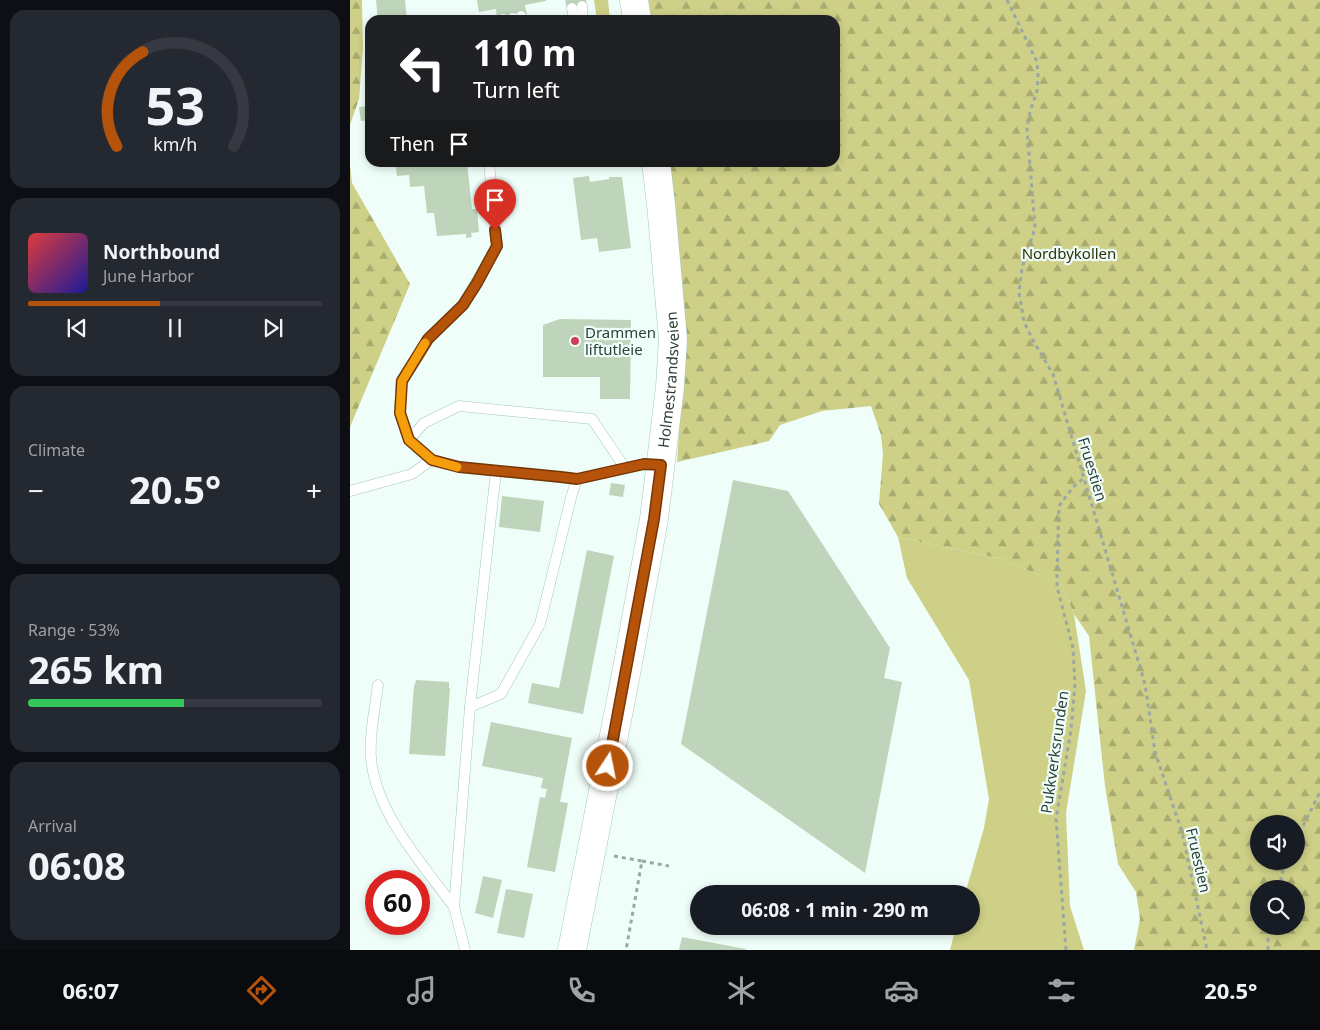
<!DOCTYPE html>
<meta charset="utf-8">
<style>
:root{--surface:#171b24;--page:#242831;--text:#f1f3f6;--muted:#9ea1a6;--line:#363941;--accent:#b45309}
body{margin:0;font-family:"Noto Sans",sans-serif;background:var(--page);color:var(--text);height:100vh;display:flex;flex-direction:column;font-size:19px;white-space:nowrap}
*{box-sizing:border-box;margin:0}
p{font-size:16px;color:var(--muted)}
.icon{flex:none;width:28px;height:28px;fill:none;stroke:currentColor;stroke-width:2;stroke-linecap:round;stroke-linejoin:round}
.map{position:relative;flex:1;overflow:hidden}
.sheet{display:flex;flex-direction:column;gap:10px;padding:10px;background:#0d0f14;width:350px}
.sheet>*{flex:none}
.guide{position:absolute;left:15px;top:15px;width:475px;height:152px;border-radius:15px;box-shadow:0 2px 8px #0003;background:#202124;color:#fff;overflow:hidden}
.tools{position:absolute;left:900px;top:815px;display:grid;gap:10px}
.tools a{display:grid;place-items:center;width:55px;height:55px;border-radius:50%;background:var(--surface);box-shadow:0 2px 8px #0003;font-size:25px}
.speed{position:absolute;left:15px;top:870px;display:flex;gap:10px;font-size:25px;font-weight:700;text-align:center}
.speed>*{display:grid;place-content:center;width:65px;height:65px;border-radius:50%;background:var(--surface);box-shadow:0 2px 8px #0003;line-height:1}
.speed .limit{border:8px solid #d22;background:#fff;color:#111}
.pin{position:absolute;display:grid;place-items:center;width:42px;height:42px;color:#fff;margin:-51px -21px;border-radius:50% 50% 50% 0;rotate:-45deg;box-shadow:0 0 5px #0007}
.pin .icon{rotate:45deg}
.me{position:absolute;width:55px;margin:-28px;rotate:11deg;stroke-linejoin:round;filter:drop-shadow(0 0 4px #0008)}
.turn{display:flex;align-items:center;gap:18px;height:105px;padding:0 25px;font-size:22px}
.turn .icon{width:65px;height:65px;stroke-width:2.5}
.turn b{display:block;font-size:35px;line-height:42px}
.then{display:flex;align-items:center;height:48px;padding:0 25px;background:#0003;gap:10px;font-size:19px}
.big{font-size:38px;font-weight:700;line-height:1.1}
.sheet .card{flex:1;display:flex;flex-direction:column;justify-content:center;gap:8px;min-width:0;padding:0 18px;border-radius:15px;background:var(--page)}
.sheet .dial{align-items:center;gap:0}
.dial svg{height:130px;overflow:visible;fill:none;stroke:var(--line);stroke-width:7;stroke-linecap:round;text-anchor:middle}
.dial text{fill:var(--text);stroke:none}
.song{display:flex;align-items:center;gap:15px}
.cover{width:60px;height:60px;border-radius:8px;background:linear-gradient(135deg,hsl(0 70% 55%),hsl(240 70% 35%))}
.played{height:5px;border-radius:2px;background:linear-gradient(90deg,var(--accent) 45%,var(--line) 45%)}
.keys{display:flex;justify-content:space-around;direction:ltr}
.heat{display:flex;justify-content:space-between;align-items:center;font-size:28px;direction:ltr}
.charge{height:8px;border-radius:4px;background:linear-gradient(90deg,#34c759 53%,var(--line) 0)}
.trip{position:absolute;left:340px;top:885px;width:290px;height:50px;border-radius:25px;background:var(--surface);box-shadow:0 2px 8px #0003;font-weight:700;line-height:50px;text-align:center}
.menu{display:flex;height:80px;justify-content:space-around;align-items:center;background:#090b0e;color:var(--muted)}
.menu .icon{width:35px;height:35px}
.menu .selected{color:var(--accent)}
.menu b{font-size:22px;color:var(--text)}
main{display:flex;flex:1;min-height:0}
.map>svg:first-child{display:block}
</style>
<main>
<section class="sheet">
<div class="card dial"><svg viewBox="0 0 100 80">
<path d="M14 69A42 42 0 1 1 86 69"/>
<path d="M14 69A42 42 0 0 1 30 11" stroke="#b45309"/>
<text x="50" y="56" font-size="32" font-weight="700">53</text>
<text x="50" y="72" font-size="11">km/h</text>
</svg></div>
<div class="card">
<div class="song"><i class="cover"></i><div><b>Northbound</b><p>June Harbor</p></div></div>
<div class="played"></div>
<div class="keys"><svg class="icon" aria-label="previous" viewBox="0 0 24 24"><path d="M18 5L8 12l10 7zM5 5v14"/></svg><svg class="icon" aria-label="pause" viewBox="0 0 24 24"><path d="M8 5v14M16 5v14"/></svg><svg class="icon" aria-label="next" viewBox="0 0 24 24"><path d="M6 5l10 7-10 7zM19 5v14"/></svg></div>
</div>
<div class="card"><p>Climate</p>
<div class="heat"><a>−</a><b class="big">20.5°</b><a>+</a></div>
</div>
<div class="card"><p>Range · 53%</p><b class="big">265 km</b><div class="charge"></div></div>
<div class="card"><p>Arrival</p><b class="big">06:08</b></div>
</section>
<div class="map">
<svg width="970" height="950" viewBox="0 0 970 950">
<defs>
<pattern id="forest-firs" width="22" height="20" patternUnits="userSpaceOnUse" patternTransform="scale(1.25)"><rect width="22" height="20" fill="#ced087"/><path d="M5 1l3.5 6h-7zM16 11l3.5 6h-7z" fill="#a8aa6f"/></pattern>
</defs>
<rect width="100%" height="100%" fill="#effef9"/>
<g fill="#ced087">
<polygon points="244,0 258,0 260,20 247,20"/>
<polygon points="548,537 652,559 712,585 724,614 736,691 716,813 720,906 734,950 600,950 606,926 621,926 621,894 615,894 634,828 639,799 619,680 557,578"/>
</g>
<g fill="url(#forest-firs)" fill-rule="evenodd">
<polygon points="0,0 12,0 13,49 9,99 0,125"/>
<path d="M 296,0 L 970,0 L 970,950 L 784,950 L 790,919 L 786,892 L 768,864 L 755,786 L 739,636 L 724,614 L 712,585 L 652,559 L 548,537 L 529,504 L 533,454 L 531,435 L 521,406 L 472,411 L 430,425 L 419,441 L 327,462 L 332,391 L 318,163 L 485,162 L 485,20 L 299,20 ZM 909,824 L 946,824 L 946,861 L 909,861 ZM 909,889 L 946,889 L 946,926 L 909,926 Z"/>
<polygon points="0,165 2,183 60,284 0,427"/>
</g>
<g fill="#bed5bb">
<polygon points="26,0 55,0 57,20 28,20"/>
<polygon points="127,0 196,0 196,1 175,5 177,15 147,20 146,9 129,12"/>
<polygon points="215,0 236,0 237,6 217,9"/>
<polygon points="20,106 20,120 11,121 9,107"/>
<polygon points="45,162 117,162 122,209 127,209 129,232 121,233 122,237 116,238 116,234 87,236 84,213 77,213 74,186 60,187 59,175 47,176"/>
<polygon points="239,176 240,182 259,179 259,177 272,177 281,248 249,252 247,238 231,240 223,178"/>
<polygon points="210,319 281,320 280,399 250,399 250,377 193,377 193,325"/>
<polygon points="383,480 438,491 540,648 534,678 552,682 515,873 331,744"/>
<polygon points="261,483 275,485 273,497 259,495"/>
<polygon points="152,496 194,501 190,532 149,527"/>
<polygon points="237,550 264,556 233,714 178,703 182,683 209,688"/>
<polygon points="66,680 99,682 99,688 100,688 95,756 59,754 64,685 65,685"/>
<polygon points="141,722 222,738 210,802 218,803 205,872 177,867 190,797 195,798 197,789 191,788 193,778 132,766"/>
<polygon points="133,876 152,880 143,918 125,913"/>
<polygon points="156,889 183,894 174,938 147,933"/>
<polygon points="332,937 396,949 396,950 329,950"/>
</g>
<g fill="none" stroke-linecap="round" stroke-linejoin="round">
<g stroke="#a2c8bc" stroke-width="11">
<g id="service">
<polyline points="232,6 233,20"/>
<polyline points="222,8 224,20"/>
<polyline points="171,16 172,20"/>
<polyline points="163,18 163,20"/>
<polyline points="153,19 154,20"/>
<polyline points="139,162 147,246 113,305 78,339 51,381 50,413 59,440 81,460 109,467 227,479 294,464 310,465"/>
<polyline points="59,440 74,423 109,406 242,419 275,468"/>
<polyline points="0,491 62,474 81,460"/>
<path d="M 28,685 C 25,708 19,735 21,758 C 26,814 72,863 104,907"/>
<polyline points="120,707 151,694 190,624 222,494 227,479"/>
<polyline points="115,950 104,907 120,707 146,471"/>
</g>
</g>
<g stroke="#a2c8bc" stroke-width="29">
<g id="primary">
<polyline points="284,0 287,20"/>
<path id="s1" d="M 222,950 L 276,674 L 304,519 L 320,387 L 323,339 L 311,204 L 306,162"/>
</g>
</g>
<g stroke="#99a8a3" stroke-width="3" stroke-dasharray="4 4" stroke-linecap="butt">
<polyline points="657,0 687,62 688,76 687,91 680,112 677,129 685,228 672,268 669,292 674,322 684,342 703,374 795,684 805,752 832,832 857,950"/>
<polyline points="946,840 970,792"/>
<polyline points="264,856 292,861 276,950"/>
<polyline points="292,861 319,866"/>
<polyline points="929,889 932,874 937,861"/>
<polyline points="716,950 706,819 721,730 725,684 723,648 707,587 707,573 709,506 723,487 734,478"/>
<polyline points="918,950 918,939 921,926"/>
</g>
<use href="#service" stroke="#fff" stroke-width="10"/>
<use href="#primary" stroke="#fff" stroke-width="28"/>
</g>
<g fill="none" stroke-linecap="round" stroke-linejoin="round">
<g stroke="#753606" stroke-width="12">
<polyline id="route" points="145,230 147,246 127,283 113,305 78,339 52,381 50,413 59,440 82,460 109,467 211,477 227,479 294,464 311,465 304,519 258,766"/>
</g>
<use href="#route" stroke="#b45309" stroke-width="9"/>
<polyline stroke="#f59e0b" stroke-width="9" points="75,343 52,381 50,413 59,440 82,460 107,467"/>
</g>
<circle fill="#cf3f5c" stroke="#effef9" stroke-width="2" cx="225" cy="341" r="5"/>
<g text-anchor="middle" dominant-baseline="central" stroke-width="4.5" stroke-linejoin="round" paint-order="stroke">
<g font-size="15" fill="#313209" stroke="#effef9">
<text x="719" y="253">Nordbykollen</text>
</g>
<g font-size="15" fill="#2f3f3a" stroke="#effef9" text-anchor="start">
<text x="235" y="332">Drammen<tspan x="235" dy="17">liftutleie</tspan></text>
</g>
<g font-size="15" fill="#2f3f3a" stroke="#effef9">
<text stroke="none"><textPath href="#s1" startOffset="579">Holmestrandsveien</textPath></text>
<text transform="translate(743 469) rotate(73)">Fruestien</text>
<text transform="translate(704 752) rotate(-82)">Pukkverksrunden</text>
<text transform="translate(849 860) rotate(77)">Fruestien</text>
</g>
</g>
</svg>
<div class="tools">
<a><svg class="icon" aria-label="sound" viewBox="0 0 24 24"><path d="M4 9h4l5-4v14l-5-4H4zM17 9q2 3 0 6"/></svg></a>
<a><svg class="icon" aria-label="search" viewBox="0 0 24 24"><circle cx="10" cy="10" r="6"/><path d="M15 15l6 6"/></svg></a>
</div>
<div class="speed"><div class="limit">60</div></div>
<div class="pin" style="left:145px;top:230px;background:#d93025"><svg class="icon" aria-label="arrive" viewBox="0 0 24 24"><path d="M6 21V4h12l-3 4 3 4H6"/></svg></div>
<svg class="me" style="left:258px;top:766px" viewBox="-20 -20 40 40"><circle r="17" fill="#b45309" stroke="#fff" stroke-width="3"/><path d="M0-11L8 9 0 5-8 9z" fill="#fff"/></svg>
<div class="trip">06:08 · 1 min · 290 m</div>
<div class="guide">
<div class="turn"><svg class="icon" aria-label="left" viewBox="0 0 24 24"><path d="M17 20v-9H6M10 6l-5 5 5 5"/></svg><div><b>110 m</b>Turn left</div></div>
<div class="then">Then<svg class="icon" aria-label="arrive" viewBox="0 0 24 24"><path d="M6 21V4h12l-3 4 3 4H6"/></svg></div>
</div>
</div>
</main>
<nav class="menu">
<b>06:07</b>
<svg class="icon selected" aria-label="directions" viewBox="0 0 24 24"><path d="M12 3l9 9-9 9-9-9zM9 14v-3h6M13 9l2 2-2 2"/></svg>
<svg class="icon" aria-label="music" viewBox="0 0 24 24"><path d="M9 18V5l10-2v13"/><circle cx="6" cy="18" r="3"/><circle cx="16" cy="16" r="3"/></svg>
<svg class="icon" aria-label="phone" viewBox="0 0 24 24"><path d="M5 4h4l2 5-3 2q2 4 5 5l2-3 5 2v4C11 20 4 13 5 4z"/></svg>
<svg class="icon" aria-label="climate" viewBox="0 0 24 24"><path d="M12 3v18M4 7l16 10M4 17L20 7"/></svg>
<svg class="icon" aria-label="car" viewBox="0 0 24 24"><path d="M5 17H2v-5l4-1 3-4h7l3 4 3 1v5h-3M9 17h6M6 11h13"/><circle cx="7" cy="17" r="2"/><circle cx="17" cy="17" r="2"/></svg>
<svg class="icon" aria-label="filters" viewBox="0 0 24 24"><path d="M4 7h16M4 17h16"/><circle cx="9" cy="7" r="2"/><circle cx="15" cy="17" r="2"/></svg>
<b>20.5°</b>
</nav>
